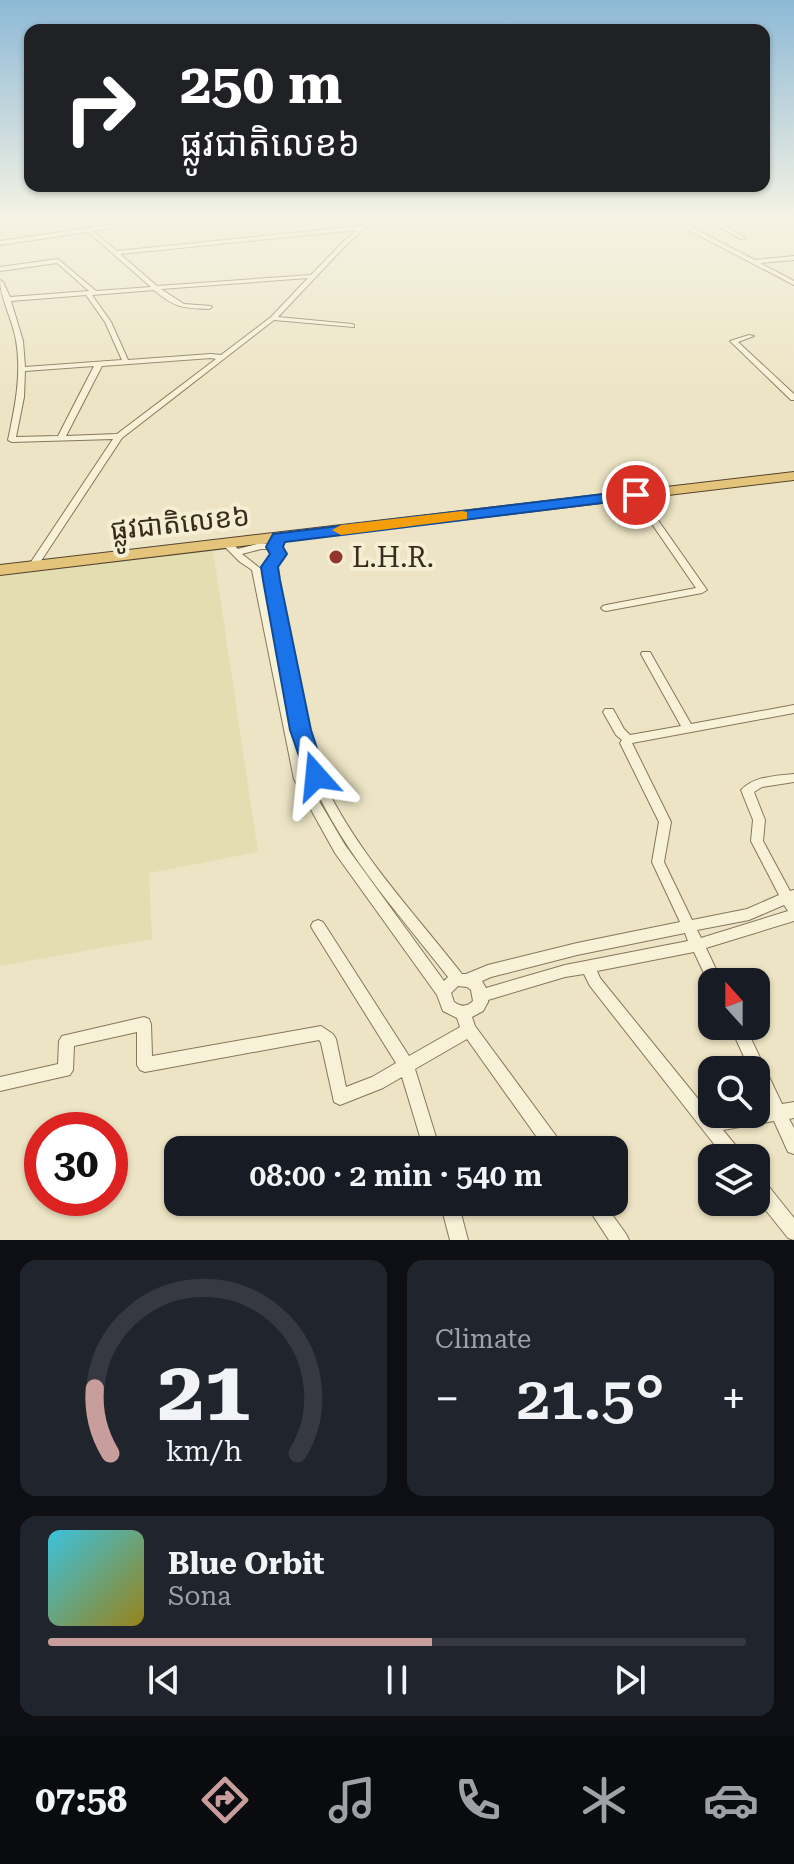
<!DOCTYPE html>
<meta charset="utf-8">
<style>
:root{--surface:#171b24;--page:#20242c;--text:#f1f3f6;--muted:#9ea1a6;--line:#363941;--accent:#c79e9c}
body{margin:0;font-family:"Roboto Serif","Noto Sans Khmer",serif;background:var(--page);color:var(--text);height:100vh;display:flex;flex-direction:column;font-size:30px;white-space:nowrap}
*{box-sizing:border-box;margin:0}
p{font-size:26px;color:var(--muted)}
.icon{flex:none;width:44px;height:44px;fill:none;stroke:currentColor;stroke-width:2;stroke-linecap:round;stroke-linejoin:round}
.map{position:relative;height:1240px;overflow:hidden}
.side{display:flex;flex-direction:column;gap:20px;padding:20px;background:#0d0f14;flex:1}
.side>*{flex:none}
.hud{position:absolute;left:24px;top:24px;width:746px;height:168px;border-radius:16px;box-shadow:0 2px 6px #0004;background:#202124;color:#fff;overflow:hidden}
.needle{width:52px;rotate:339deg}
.tools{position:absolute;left:698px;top:968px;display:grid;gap:16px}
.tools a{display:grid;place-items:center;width:72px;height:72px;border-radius:16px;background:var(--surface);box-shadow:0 2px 6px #0004;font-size:40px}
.speed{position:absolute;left:24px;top:1112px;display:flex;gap:16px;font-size:40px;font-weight:700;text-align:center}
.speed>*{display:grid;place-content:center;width:104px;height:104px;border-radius:50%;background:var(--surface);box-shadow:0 2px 6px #0004;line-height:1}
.speed .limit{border:12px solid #d22;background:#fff;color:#111}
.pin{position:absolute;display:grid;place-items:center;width:68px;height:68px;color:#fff;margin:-34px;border:4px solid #fff;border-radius:50%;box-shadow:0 2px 8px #0007}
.me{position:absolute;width:88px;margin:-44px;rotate:342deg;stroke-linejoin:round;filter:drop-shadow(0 0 6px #0008)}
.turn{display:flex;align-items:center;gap:28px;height:168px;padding:0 24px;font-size:36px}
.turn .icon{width:104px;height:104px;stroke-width:2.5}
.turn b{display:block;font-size:56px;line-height:68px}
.big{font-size:60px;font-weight:600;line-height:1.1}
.side .tile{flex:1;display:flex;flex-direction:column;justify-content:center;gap:12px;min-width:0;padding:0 28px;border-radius:16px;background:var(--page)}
.side .dial{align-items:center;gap:0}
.dial svg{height:208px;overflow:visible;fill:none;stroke:var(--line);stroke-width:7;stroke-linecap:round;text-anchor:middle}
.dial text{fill:var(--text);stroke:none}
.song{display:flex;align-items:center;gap:24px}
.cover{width:96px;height:96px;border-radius:12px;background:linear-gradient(135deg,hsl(190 70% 55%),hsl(50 70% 35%))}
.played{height:8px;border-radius:4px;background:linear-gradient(90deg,var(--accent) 55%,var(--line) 55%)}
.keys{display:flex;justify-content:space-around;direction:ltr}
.heat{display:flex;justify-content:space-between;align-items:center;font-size:44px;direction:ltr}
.side .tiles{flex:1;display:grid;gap:20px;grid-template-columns:1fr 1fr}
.tile:last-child{grid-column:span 2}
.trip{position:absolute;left:164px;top:1136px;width:464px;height:80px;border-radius:16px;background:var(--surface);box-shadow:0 2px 6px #0004;font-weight:600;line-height:80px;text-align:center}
.tabs{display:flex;height:128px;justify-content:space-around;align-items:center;background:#090b0e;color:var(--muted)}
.tabs .icon{width:56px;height:56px}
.tabs .current{color:var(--accent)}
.tabs b{font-size:36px;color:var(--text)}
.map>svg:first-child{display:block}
</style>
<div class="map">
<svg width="794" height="1240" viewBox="0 0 794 1240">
<rect width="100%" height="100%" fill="#ece4c4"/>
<polygon fill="#e2deb1" points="213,550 258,852 149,873 152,939 0,966 0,574"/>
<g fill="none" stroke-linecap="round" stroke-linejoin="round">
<g stroke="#86765b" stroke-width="2">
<g id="minor">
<polygon points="36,218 53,218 0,226 0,222"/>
<path d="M 372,218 L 451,218 L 373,222 L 347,244 L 278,317 L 352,324 L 354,325 L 354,327 L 274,320 L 122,438 L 37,567 L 31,567 L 29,565 L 113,439 L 12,442 L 8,440 C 15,407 22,374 16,340 C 13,321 0,297 0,280 L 3,282 L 10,297 L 89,291 L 57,263 L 0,271 L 0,267 L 58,259 L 96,291 L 151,287 L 88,232 L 0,245 L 0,241 L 108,225 L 111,227 L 110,228 L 93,231 L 117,251 L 362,226 ZM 357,230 L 343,242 L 311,275 L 157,286 L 120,254 ZM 308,278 L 271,317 L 221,355 L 211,354 L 128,360 L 111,322 L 92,295 L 154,290 C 175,308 183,308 209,309 L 212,307 L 211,306 L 184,304 L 161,289 ZM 86,295 L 105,322 L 122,360 L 25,367 L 23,341 L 11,301 ZM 211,358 L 216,359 L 117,434 L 66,436 L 102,366 ZM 94,366 L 58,436 L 16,437 L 24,397 L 25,371 Z"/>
<polygon points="674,218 682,222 711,218 746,238 741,239 710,222 687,225 755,260 794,256 794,260 760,263 794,281 794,285 673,222 628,226 618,221 621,219 629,222"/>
<polygon points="788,218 794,218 794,222 788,219"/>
<polygon points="749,335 754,336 738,342 794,394 794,400 791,400 730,341"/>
<polygon points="636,492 639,493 707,590 702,593 606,611 603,610 601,608 603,606 606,605 696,588 632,495"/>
<path d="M 278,535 L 283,538 L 279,547 L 283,554 L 274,567 L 276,580 C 288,645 295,714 321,776 C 354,850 413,911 462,974 L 466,974 L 488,965 L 577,943 L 680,922 L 652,862 L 659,822 L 620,743 L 622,740 L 616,735 L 603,712 L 605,709 L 613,709 L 624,729 L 630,735 L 681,726 L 641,654 L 642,652 L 650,652 L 691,724 L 794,705 L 794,713 L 632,743 L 671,822 L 664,862 L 692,920 L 747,909 L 779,895 L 751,841 L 753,820 L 741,790 C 755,776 775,776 794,774 L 794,782 L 762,787 L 754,792 L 765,820 L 763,841 L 790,891 L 794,890 L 794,921 L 706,948 L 722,982 L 712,982 L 712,987 L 710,986 L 694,952 L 597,971 L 600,978 L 712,1116 L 726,1114 L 756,1114 L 756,1109 L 767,1107 L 756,1083 L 756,1070 L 750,1070 L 730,1026 L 745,1026 L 782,1104 L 794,1102 L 794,1118 L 789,1119 L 794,1128 L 794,1154 L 788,1152 L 774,1121 L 723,1130 L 741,1152 L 743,1158 L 725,1158 L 590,986 L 584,974 L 565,977 L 488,1000 L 488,1002 L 483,1011 L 472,1017 L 475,1026 L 562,1144 L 564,1150 L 546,1150 L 467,1039 L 415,1069 L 440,1150 L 424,1150 L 402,1077 L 383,1088 L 340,1105 L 334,1102 L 321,1043 L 319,1040 L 145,1072 L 140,1070 L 137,1065 L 137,1032 L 74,1046 L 73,1070 L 70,1075 L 0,1091 L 0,1077 L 58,1064 L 59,1041 L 62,1036 L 144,1017 L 149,1019 L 151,1024 L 152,1056 L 321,1026 L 333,1034 L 336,1039 L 346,1087 L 372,1077 L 396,1063 L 313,930 L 311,926 L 313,922 L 318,920 L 323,922 L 409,1056 L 460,1027 L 457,1018 L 443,1011 L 437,995 L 335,853 L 294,779 L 252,570 L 240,562 L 221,543 L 223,541 L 229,541 L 238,549 L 261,543 L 271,544 L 275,536 ZM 261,549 L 271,549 L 273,554 L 264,567 L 278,651 L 261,569 L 242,554 ZM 299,745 C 325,834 393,906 448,977 L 444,981 L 345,845 L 306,779 ZM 784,905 L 788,911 L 701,938 L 697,930 L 749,920 ZM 685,933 L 688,941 L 565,965 L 486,988 L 482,981 L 491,977 L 577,955 ZM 458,986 L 467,987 L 471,990 L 473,1001 C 467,1007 461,1007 454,1002 L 451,993 Z"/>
<polygon points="756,1176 762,1178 794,1218 794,1240 788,1238 756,1198"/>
<polygon points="440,1202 458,1202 468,1240 450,1240"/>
<polygon points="584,1202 603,1202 626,1234 629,1240 609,1240"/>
</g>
</g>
<g stroke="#54442f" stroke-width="2">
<polygon id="trunk" points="794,472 794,480 0,575 0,565"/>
</g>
<use href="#minor" fill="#f7f1d7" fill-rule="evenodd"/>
<use href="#trunk" fill="#e4c47a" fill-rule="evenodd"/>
</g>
<linearGradient id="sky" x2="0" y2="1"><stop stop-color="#8db9d6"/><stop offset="0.56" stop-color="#f6f3e4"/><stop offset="1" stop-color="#f6f3e4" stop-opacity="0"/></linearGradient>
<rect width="794" height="392" fill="url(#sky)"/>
<polygon fill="#1a73e8" stroke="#114b97" stroke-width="2" points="636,490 644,495 642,498 285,542 283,547 287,554 278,567 280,580 311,730 326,776 323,782 308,782 290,730 263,580 261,567 270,554 266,547 273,534"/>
<polygon fill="#f59e0b" points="462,511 467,512 467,519 341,535 332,530 341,525"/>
<circle fill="#93362d" stroke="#f4eed3" stroke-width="3" cx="336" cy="557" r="8"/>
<g text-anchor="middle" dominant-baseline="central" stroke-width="8" stroke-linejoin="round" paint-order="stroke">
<g font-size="28" fill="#372c1e" stroke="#f4eed3">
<text transform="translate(180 523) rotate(-6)">ផ្លូវជាតិលេខ៦</text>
</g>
<g font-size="28" fill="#372c1e" stroke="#f4eed3" text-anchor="start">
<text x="352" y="557">L.H.R.</text>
</g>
</g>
</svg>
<div class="tools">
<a><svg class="needle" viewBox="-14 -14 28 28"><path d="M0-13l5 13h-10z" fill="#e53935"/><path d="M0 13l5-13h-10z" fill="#9ea1a6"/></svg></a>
<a><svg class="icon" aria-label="search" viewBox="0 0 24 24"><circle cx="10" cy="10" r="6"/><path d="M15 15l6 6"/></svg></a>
<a><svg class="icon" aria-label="layers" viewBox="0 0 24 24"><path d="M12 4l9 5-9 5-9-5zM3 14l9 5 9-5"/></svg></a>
</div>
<div class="speed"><div class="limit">30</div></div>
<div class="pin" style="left:636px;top:495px;background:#d93025"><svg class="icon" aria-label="arrive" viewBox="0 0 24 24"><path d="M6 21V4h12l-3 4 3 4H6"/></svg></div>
<svg class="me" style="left:316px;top:776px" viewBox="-20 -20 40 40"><path d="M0-17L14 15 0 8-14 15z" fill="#1a73e8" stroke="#fff" stroke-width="4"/></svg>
<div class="trip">08:00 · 2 min · 540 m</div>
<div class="hud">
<div class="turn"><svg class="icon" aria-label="right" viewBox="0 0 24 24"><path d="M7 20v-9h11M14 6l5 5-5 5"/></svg><div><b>250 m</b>ផ្លូវជាតិលេខ៦</div></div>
</div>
</div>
<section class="side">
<div class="tiles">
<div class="tile dial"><svg viewBox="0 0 100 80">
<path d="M14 69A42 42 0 1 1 86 69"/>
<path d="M14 69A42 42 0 0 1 8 44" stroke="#c79e9c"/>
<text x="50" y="56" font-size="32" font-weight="700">21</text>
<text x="50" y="72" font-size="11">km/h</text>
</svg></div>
<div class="tile"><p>Climate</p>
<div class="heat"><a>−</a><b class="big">21.5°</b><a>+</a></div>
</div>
<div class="tile">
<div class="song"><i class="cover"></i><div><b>Blue Orbit</b><p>Sona</p></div></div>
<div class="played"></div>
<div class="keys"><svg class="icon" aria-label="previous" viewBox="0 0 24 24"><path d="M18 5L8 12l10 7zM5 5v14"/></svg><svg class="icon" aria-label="pause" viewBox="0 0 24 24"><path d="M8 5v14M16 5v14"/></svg><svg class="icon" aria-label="next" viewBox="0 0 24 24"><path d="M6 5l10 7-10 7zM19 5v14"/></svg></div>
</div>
</div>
</section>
<nav class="tabs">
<b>07:58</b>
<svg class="icon current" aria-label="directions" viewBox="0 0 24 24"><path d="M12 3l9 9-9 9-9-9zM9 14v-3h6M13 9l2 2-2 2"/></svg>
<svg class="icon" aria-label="music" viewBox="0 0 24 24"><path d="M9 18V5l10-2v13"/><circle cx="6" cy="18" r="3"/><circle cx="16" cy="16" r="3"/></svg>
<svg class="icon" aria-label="phone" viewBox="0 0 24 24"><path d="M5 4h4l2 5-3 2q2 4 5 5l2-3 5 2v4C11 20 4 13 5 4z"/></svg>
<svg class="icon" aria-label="climate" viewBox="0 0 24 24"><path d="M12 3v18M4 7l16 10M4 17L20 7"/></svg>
<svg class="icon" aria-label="car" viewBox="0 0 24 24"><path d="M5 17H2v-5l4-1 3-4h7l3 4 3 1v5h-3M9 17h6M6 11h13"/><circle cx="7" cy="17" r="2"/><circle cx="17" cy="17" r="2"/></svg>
</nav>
